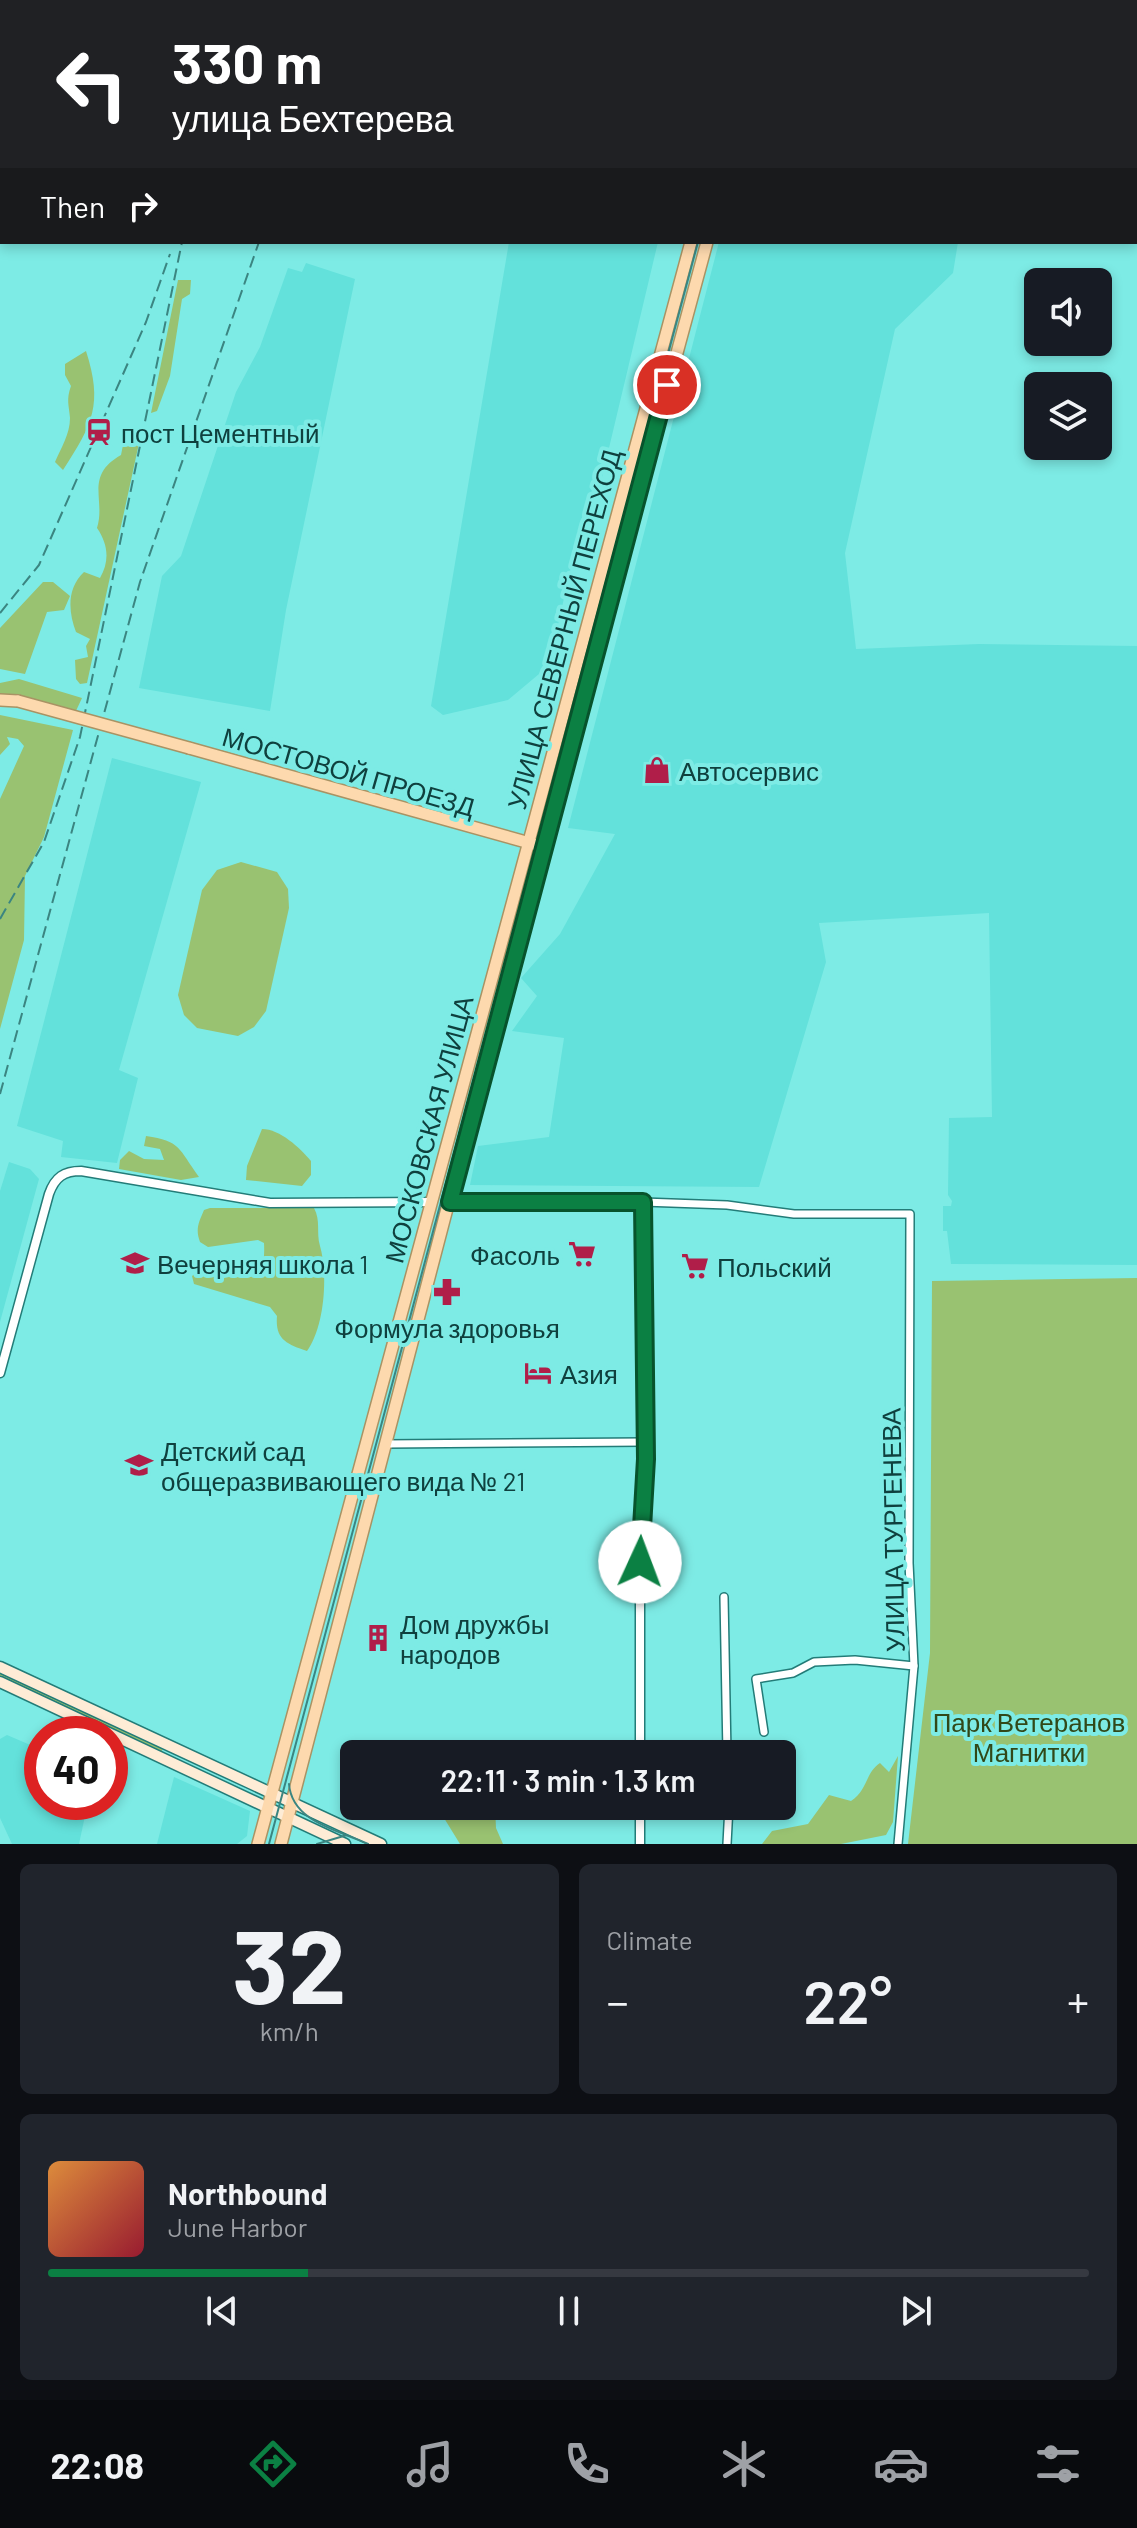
<!DOCTYPE html>
<meta charset="utf-8">
<style>
:root{--surface:#171b24;--page:#20242c;--text:#f1f3f6;--muted:#9ea1a6;--line:#363941;--accent:#0b8043}
body{margin:0;font-family:Barlow,sans-serif;background:var(--page);color:var(--text);height:100vh;display:flex;flex-direction:column;font-size:30px;white-space:nowrap}
*{box-sizing:border-box;margin:0}
p{font-size:26px;color:var(--muted)}
.icon{flex:none;width:44px;height:44px;fill:none;stroke:currentColor;stroke-width:2;stroke-linecap:round;stroke-linejoin:round}
.map{position:relative;height:1844px;overflow:hidden}
.side{display:flex;flex-direction:column;gap:20px;padding:20px;background:#0d0f14;flex:1}
.side>*{flex:none}
.top-card{position:absolute;left:0px;top:0px;width:1138px;height:244px;box-shadow:0 4px 12px #0003;background:#202124;color:#fff;overflow:hidden}
.buttons{position:absolute;left:1024px;top:268px;display:grid;gap:16px}
.buttons a{display:grid;place-items:center;width:88px;height:88px;border-radius:12px;background:var(--surface);box-shadow:0 4px 12px #0003;font-size:40px}
.speed{position:absolute;left:24px;top:1716px;display:flex;gap:16px;font-size:40px;font-weight:700;text-align:center}
.speed>*{display:grid;place-content:center;width:104px;height:104px;border-radius:50%;background:var(--surface);box-shadow:0 4px 12px #0003;line-height:1}
.speed .limit{border:12px solid #d22;background:#fff;color:#111}
.pin{position:absolute;display:grid;place-items:center;width:68px;height:68px;color:#fff;margin:-34px;border:4px solid #fff;border-radius:50%;box-shadow:0 2px 8px #0007}
.me{position:absolute;width:88px;margin:-44px;rotate:2deg;stroke-linejoin:round;filter:drop-shadow(0 0 6px #0008)}
.turn{display:flex;align-items:center;gap:28px;height:168px;padding:0 40px;font-size:36px}
.turn .icon{width:104px;height:104px;stroke-width:2.5}
.turn b{display:block;font-size:56px;line-height:68px}
.then{display:flex;align-items:center;height:76px;padding:0 40px;background:#0003;gap:16px;font-size:30px}
.big{font-size:60px;font-weight:600;line-height:1.1}
.side .card{flex:1;display:flex;flex-direction:column;justify-content:center;gap:12px;min-width:0;padding:0 28px;border-radius:12px;background:var(--page)}
.side .dial{align-items:center;gap:0}
.dial b{font-size:104px;line-height:1}
.song{display:flex;align-items:center;gap:24px}
.cover{width:96px;height:96px;border-radius:12px;background:linear-gradient(135deg,hsl(30 70% 55%),hsl(350 70% 35%))}
.played{height:8px;border-radius:4px;background:linear-gradient(90deg,var(--accent) 25%,var(--line) 25%)}
.keys{display:flex;justify-content:space-around;direction:ltr}
.heat{display:flex;justify-content:space-between;align-items:center;font-size:44px;direction:ltr}
.side .tiles{flex:1;display:grid;gap:20px;grid-template-columns:1fr 1fr}
.card:last-child{grid-column:span 2}
.trip{position:absolute;left:340px;top:1740px;width:456px;height:80px;border-radius:12px;background:var(--surface);box-shadow:0 4px 12px #0003;font-weight:600;line-height:80px;text-align:center}
.menu{display:flex;height:128px;justify-content:space-around;align-items:center;background:#090b0e;color:var(--muted)}
.menu .icon{width:56px;height:56px}
.menu .active{color:var(--accent)}
.menu b{font-size:36px;color:var(--text)}
.map>svg:first-child{display:block}
</style>
<div class="map">
<svg width="1137" height="1844" viewBox="0 0 1137 1844">
<rect width="100%" height="100%" fill="#7debe5"/>
<g fill="#63e1db">
<polygon points="509,242 658,242 594,511 583,513 552,652 539,674 508,700 443,715 431,706"/>
<polygon points="719,242 958,242 953,273 895,329 845,553 856,649 979,644 1137,646 1137,1265 951,1264 947,1231 943,1231 943,1206 951,1206 952,1201 948,1195 949,1118 992,1117 989,913 819,923 826,962 759,1187 470,1185 478,1146 549,1137 564,1038 512,1031 537,996 521,978 560,934 615,834 568,828"/>
<polygon points="306,263 355,279 286,610 270,711 139,688 162,576 181,556 236,392 260,347 288,268 302,272"/>
<polygon points="112,758 201,782 119,1070 138,1078 117,1163 61,1157 63,1141 17,1126"/>
<polygon points="9,1162 30,1169 39,1179 0,1322 0,1191"/>
<polygon points="7,1735 42,1750 42,1802 88,1802 79,1844 12,1844 0,1818 0,1739"/>
<polygon points="174,1777 250,1811 247,1836 237,1844 157,1844"/>
</g>
<g fill="#99c271">
<polygon points="178,280 191,280 190,294 182,299 170,376 157,411 151,413"/>
<path d="M 86,351 C 103,404 93,424 63,470 L 55,462 C 61,448 70,434 70,418 C 69,405 66,400 71,386 L 65,375 L 65,364 Z"/>
<path d="M 135,432 L 141,434 L 87,683 L 80,684 L 76,679 L 75,660 L 88,657 L 86,646 L 90,639 L 76,632 C 68,611 67,588 84,572 L 100,578 C 110,561 108,544 97,528 C 106,500 84,476 121,455 L 123,445 Z"/>
<polygon points="43,582 53,582 70,596 64,610 47,612 25,674 0,669 0,628"/>
<polygon points="19,679 82,698 75,713 0,696 0,683"/>
<polygon points="0,715 73,730 44,837 25,876 24,940 0,1029 0,799 24,746 18,739 7,737 10,744 0,755"/>
<polygon points="241,862 277,872 288,889 289,908 266,1011 254,1027 238,1036 197,1028 184,1015 178,995 202,890 217,870"/>
<path d="M 262,1129 C 280,1129 300,1148 311,1161 L 311,1175 L 302,1186 L 246,1180 L 247,1166 Z"/>
<path d="M 146,1136 C 181,1141 178,1148 199,1177 L 181,1180 L 119,1169 L 120,1160 L 129,1151 L 144,1159 L 164,1160 L 160,1149 L 144,1146 Z"/>
<path d="M 210,1208 L 314,1208 C 321,1221 316,1232 320,1246 C 328,1274 325,1326 307,1351 C 286,1344 275,1339 277,1316 L 270,1307 L 194,1284 L 192,1276 L 202,1269 C 235,1269 267,1299 264,1243 L 258,1240 L 208,1247 L 200,1242 C 195,1229 199,1222 204,1210 Z"/>
<polygon points="1137,1278 1137,1844 908,1844 930,1653 932,1281"/>
<polygon points="0,1672 164,1746 161,1753 0,1681"/>
<path d="M 898,1756 L 893,1822 L 886,1835 L 841,1844 L 762,1844 L 772,1831 L 808,1824 L 829,1795 L 851,1801 C 868,1790 865,1773 880,1763 L 889,1772 Z"/>
<polygon points="452,1806 495,1806 496,1828 503,1844 460,1844 444,1818"/>
</g>
<g fill="none" stroke-linecap="round" stroke-linejoin="round">
<g stroke="#01cdc6" stroke-width="2">
<polyline points="23,2 23,0"/>
<polyline points="0,84 2,76"/>
</g>
<g stroke="#237c78" stroke-width="10">
<g id="minor">
<polyline points="643,1202 727,1205 794,1214 910,1214 909,1563 914,1666 898,1844"/>
<polyline points="385,1444 645,1442"/>
<polyline points="724,1597 727,1754"/>
<polyline points="764,1732 756,1679 793,1673 814,1662 855,1660 914,1666"/>
<polyline points="727,1844 729,1806"/>
</g>
</g>
<g stroke="#237c78" stroke-width="11">
<g id="tertiary">
<polyline points="450,1202 643,1202 646,1459 640,1585 640,1754"/>
<path d="M 0,1373 L 49,1194 C 55,1177 64,1171 81,1171 L 270,1203 L 432,1202"/>
<polyline points="640,1844 640,1806"/>
</g>
</g>
<g stroke="#237c78" stroke-width="13">
<g id="secondary">
<polyline points="0,1667 381,1844"/>
<polyline points="0,1682 345,1844"/>
</g>
</g>
<g stroke="#a99364" stroke-width="14">
<g id="primary">
<polyline points="757,2 757,0"/>
<polyline points="772,2 773,0"/>
<polyline points="0,700 18,701"/>
<polyline points="189,748 544,847"/>
<polyline points="258,1844 691,242"/>
<polyline points="281,1844 490,1044 707,242"/>
</g>
</g>
<use href="#minor" stroke="#fff" stroke-width="7"/>
<use href="#tertiary" stroke="#fff" stroke-width="8"/>
<use href="#secondary" stroke="#feecd6" stroke-width="10"/>
<use href="#primary" stroke="#fdd9ae" stroke-width="11"/>
<g stroke="#3b8581" stroke-width="2">
<polyline points="767,2 767,0"/>
<path d="M 289,1784 C 292,1822 338,1830 368,1844"/>
<polyline points="269,1844 698,242"/>
<polyline points="317,1844 347,1835"/>
</g>
<g stroke="#3b8581" stroke-width="2" stroke-dasharray="12 6" stroke-linecap="butt">
<polyline points="214,2 214,0"/>
<polyline points="230,2 231,0"/>
<polyline points="346,2 347,0"/>
<polyline points="0,613 39,565 146,322 170,254"/>
<polyline points="0,919 44,842 80,737 182,242"/>
<polyline points="0,1094 140,582 259,242"/>
</g>
<g stroke="#a99364" stroke-width="14" stroke-linecap="butt">
<polyline id="primary-bridge" points="18,701 189,748"/>
</g>
<use href="#primary-bridge" stroke="#fdd9ae" stroke-width="11"/>
</g>
<g fill="none" stroke-linecap="round" stroke-linejoin="round">
<g stroke="#07532c" stroke-width="20">
<polyline id="route" points="640,1562 646,1459 643,1202 450,1202 667,385"/>
</g>
<use href="#route" stroke="#0b8043" stroke-width="14"/>
</g>
<defs>
<g id="station-bare" transform="scale(2.16)"><path d="M-3-6H3Q5-6 5-4V2Q5 4 3 4L4.5 6H3L1.5 4h-3L-3 6H-4.5L-3 4Q-5 4-5 2V-4Q-5-6-3-6ZM-3.5-4v3h7v-3ZM-3.5 1v1.5H-2V1ZM2 1v1.5H3.5V1Z" fill="#b01e49" stroke="#7debe5" stroke-width="2.5" paint-order="stroke"/></g>
<g id="shop-bare" transform="scale(2.16)"><path d="M-5-2.5h2.3a2.7 3.5 0 0 1 5.4 0H5L5.5 6h-11ZM-1.5-2.5h3a1.5 2.3 0 0 0-3 0Z" fill="#b01e49" stroke="#7debe5" stroke-width="2.5" paint-order="stroke"/></g>
<g id="supermarket-bare" transform="scale(2.16)"><path d="M-6-5.5h2.5l.6 2H6L4.5 2H-2.5L-4.4-4H-6ZM-1.5 3.2a1.3 1.3 0 1 0 .1 0ZM3 3.2a1.3 1.3 0 1 0 .1 0Z" fill="#b01e49" stroke="#7debe5" stroke-width="2.5" paint-order="stroke"/></g>
<g id="school-bare" transform="scale(2.16)"><path d="M0-5L7-2L0 1L-7-2ZM-4 1L0 2.5L4 1V4Q0 6-4 4Z" fill="#b01e49" stroke="#7debe5" stroke-width="2.5" paint-order="stroke"/></g>
<g id="pharmacy-bare" transform="scale(2.16)"><path d="M-2-6h4v4h4v4h-4v4h-4v-4h-4v-4h4Z" fill="#b01e49" stroke="#7debe5" stroke-width="2.5" paint-order="stroke"/></g>
<g id="hotel-bare" transform="scale(2.16)"><path d="M-6-4.5h1.5V1H6V5H4.5V3h-9V5H-6ZM-4 0a1.8 1.8 0 1 1 3.6 0ZM.5 0V-2.5h3Q6-2.5 6 0Z" fill="#b01e49" stroke="#7debe5" stroke-width="2.5" paint-order="stroke"/></g>
<g id="building-bare" transform="scale(2.16)"><path d="M-4-6H4V6H1V3H-1V6H-4ZM-2.5-4.3h1.7v1.8h-1.7ZM.8-4.3h1.7v1.8H.8ZM-2.5-1h1.7V.8h-1.7ZM.8-1h1.7V.8H.8Z" fill="#b01e49" stroke="#7debe5" stroke-width="2.5" paint-order="stroke"/></g>
</defs>
<g fill-rule="evenodd">
<use href="#station-bare" x="99" y="432"/>
<use href="#shop-bare" x="657" y="770"/>
<use href="#supermarket-bare" x="582" y="1254"/>
<use href="#school-bare" x="135" y="1263"/>
<use href="#supermarket-bare" x="695" y="1266"/>
<use href="#pharmacy-bare" x="447" y="1292"/>
<use href="#hotel-bare" x="538" y="1373"/>
<use href="#school-bare" x="139" y="1465"/>
<use href="#building-bare" x="378" y="1638"/>
</g>
<g text-anchor="middle" dominant-baseline="central" stroke-width="8" stroke-linejoin="round" paint-order="stroke">
<g font-size="26" fill="#0f403e" stroke="#7debe5" text-anchor="start">
<text x="121" y="432">пост Цементный</text>
<text x="679" y="770">Автосервис</text>
<text x="560" y="1254" text-anchor="end">Фасоль</text>
<text x="157" y="1263">Вечерняя школа 1</text>
<text x="717" y="1266">Польский</text>
<text x="447" y="1327" text-anchor="middle">Формула здоровья</text>
<text x="560" y="1373">Азия</text>
<text x="161" y="1450">Детский сад<tspan x="161" dy="30">общеразвивающего вида № 21</tspan></text>
<text x="400" y="1623">Дом дружбы<tspan x="400" dy="30">народов</tspan></text>
</g>
<g font-size="26" fill="#0f403e" stroke="#7debe5">
<text transform="translate(563 629) rotate(-75)">УЛИЦА СЕВЕРНЫЙ ПЕРЕХОД</text>
<text transform="translate(349 771) rotate(16)">МОСТОВОЙ ПРОЕЗД</text>
<text transform="translate(428 1129) rotate(-75)">МОСКОВСКАЯ УЛИЦА</text>
<text transform="translate(892 1530) rotate(-91)">УЛИЦА ТУРГЕНЕВА</text>
</g>
<g font-size="26" fill="#314818" stroke="#7debe5">
<text x="1029" y="1721">Парк Ветеранов<tspan x="1029" dy="30">Магнитки</tspan></text>
</g>
</g>
</svg>
<div class="buttons">
<a><svg class="icon" aria-label="sound" viewBox="0 0 24 24"><path d="M4 9h4l5-4v14l-5-4H4zM17 9q2 3 0 6"/></svg></a>
<a><svg class="icon" aria-label="layers" viewBox="0 0 24 24"><path d="M12 4l9 5-9 5-9-5zM3 14l9 5 9-5"/></svg></a>
</div>
<div class="speed"><div class="limit">40</div></div>
<div class="pin" style="left:667px;top:385px;background:#d93025"><svg class="icon" aria-label="arrive" viewBox="0 0 24 24"><path d="M6 21V4h12l-3 4 3 4H6"/></svg></div>
<svg class="me" style="left:640px;top:1562px" viewBox="-20 -20 40 40"><circle r="19" fill="#fff"/><path d="M0-13L10 11 0 6-10 11z" fill="#0b8043"/></svg>
<div class="trip">22:11 · 3 min · 1.3 km</div>
<div class="top-card">
<div class="turn"><svg class="icon" aria-label="left" viewBox="0 0 24 24"><path d="M17 20v-9H6M10 6l-5 5 5 5"/></svg><div><b>330 m</b>улица Бехтерева</div></div>
<div class="then">Then<svg class="icon" aria-label="right" viewBox="0 0 24 24"><path d="M7 20v-9h11M14 6l5 5-5 5"/></svg></div>
</div>
</div>
<section class="side">
<div class="tiles">
<div class="card dial"><b>32</b><p>km/h</p></div>
<div class="card"><p>Climate</p>
<div class="heat"><a>−</a><b class="big">22°</b><a>+</a></div>
</div>
<div class="card">
<div class="song"><i class="cover"></i><div><b>Northbound</b><p>June Harbor</p></div></div>
<div class="played"></div>
<div class="keys"><svg class="icon" aria-label="previous" viewBox="0 0 24 24"><path d="M18 5L8 12l10 7zM5 5v14"/></svg><svg class="icon" aria-label="pause" viewBox="0 0 24 24"><path d="M8 5v14M16 5v14"/></svg><svg class="icon" aria-label="next" viewBox="0 0 24 24"><path d="M6 5l10 7-10 7zM19 5v14"/></svg></div>
</div>
</div>
</section>
<nav class="menu">
<b>22:08</b>
<svg class="icon active" aria-label="directions" viewBox="0 0 24 24"><path d="M12 3l9 9-9 9-9-9zM9 14v-3h6M13 9l2 2-2 2"/></svg>
<svg class="icon" aria-label="music" viewBox="0 0 24 24"><path d="M9 18V5l10-2v13"/><circle cx="6" cy="18" r="3"/><circle cx="16" cy="16" r="3"/></svg>
<svg class="icon" aria-label="phone" viewBox="0 0 24 24"><path d="M5 4h4l2 5-3 2q2 4 5 5l2-3 5 2v4C11 20 4 13 5 4z"/></svg>
<svg class="icon" aria-label="climate" viewBox="0 0 24 24"><path d="M12 3v18M4 7l16 10M4 17L20 7"/></svg>
<svg class="icon" aria-label="car" viewBox="0 0 24 24"><path d="M5 17H2v-5l4-1 3-4h7l3 4 3 1v5h-3M9 17h6M6 11h13"/><circle cx="7" cy="17" r="2"/><circle cx="17" cy="17" r="2"/></svg>
<svg class="icon" aria-label="filters" viewBox="0 0 24 24"><path d="M4 7h16M4 17h16"/><circle cx="9" cy="7" r="2"/><circle cx="15" cy="17" r="2"/></svg>
</nav>
